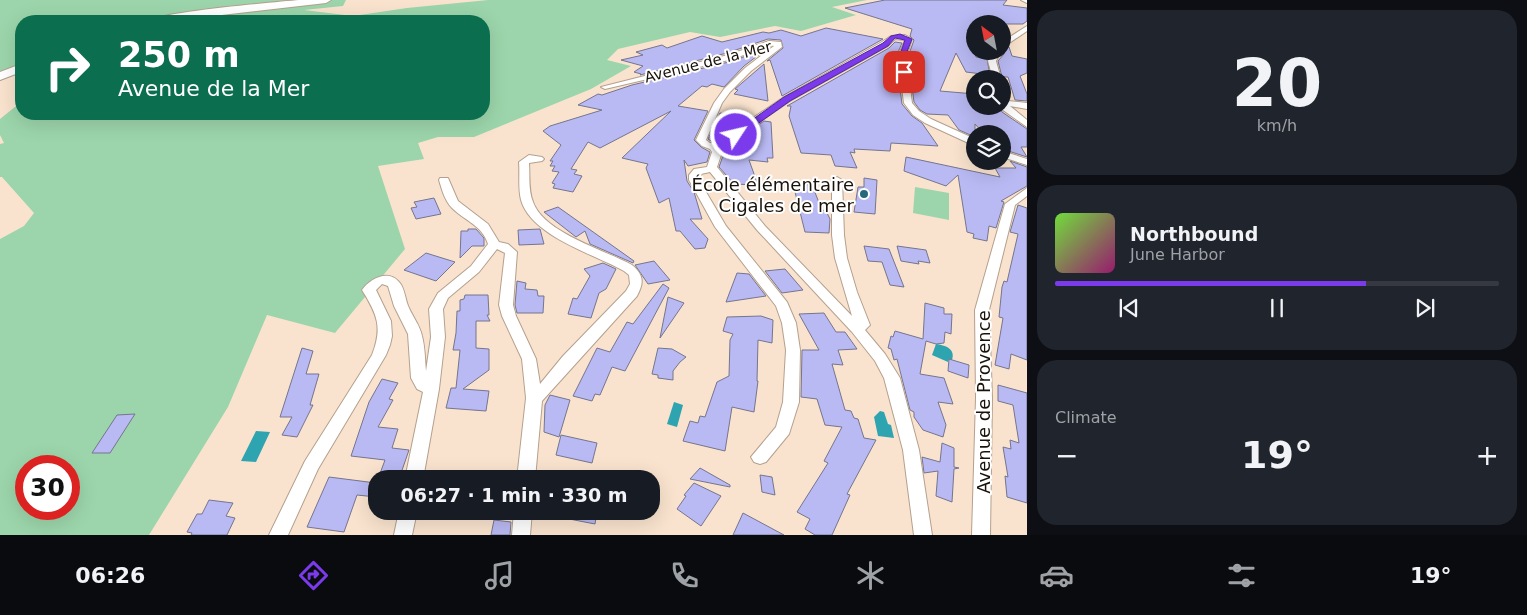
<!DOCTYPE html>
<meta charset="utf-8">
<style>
:root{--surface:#171b24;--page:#20242c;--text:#f1f3f6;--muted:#9ea1a6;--line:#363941;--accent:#7c3aed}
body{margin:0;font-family:"DejaVu Sans",sans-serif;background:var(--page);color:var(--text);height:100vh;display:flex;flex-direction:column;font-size:19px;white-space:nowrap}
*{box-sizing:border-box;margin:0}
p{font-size:16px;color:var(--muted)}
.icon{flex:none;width:28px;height:28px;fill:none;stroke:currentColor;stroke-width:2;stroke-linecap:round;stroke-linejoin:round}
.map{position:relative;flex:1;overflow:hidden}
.panel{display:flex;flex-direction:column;gap:10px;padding:10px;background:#0d0f14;width:500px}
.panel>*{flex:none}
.banner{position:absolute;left:15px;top:15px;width:475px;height:105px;border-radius:20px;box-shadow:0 5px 20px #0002;background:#0b6e4f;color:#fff;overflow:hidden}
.needle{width:32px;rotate:328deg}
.fabs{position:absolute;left:966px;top:15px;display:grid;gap:10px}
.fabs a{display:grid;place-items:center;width:45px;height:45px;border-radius:50%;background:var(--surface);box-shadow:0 5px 20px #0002;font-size:25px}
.speed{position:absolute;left:15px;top:455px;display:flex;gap:10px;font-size:25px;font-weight:700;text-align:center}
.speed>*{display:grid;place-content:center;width:65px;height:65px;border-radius:50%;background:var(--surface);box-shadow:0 5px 20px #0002;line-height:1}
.speed .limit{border:8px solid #d22;background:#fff;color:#111}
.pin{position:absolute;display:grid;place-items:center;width:42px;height:42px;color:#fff;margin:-21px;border-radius:10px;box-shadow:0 2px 8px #0006}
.me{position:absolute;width:55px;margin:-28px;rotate:55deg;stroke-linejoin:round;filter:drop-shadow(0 0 4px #0008)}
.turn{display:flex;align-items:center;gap:18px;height:105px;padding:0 20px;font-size:22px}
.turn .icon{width:65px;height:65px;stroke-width:2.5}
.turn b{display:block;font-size:35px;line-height:42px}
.big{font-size:38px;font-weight:800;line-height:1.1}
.panel .tile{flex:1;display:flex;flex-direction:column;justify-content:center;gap:8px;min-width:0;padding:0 18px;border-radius:20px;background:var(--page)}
.panel .dial{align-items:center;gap:0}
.dial b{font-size:65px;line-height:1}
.song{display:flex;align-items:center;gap:15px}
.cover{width:60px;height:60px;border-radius:8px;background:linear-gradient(135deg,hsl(100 70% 55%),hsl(320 70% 35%))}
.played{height:5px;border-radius:2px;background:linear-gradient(90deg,var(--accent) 70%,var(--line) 70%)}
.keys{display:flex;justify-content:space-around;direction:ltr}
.heat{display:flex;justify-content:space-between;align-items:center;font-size:28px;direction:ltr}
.trip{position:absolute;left:368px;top:470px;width:292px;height:50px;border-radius:20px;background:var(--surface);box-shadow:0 5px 20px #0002;font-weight:800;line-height:50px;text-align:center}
.dock{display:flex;height:80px;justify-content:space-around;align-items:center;background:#090b0e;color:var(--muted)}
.dock .icon{width:35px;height:35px}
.dock .active{color:var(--accent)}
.dock b{font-size:22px;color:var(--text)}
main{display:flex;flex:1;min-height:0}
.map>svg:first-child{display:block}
</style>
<main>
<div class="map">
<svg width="1027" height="535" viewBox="0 0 1027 535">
<rect width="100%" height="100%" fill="#f9e3ce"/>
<g fill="#9cd5ab" fill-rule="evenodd">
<path d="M 0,0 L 346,0 L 343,6 L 304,10 L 353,16 L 407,8 L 488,0 L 867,0 L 832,7 L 856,15 L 801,31 L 775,26 L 720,37 L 690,32 L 618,49 L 607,60 L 631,66 L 591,89 L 474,137 L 438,137 L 418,143 L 424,159 L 378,166 L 405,249 L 335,333 L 267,315 L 228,407 L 149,535 L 0,535 L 0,239 L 24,226 L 34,213 L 2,177 L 0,177 L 0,144 L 4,143 L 0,135 L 0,119 L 21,102 L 21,114 L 484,114 L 484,21 L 21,21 L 21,72 L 0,81 ZM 26,466 L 69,466 L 69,509 L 26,509 Z"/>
<polygon points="915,187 949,193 949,220 913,213"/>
</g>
<g fill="#2da4b0">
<path d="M 936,344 C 945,345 956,349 952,360 L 949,359 L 948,362 L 932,355 Z"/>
<polygon points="674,402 683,405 677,427 667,424"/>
<polygon points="880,411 884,412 888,424 891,425 894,438 878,436 874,417"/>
<polygon points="256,431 270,432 256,462 241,461"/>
</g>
<g fill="#b9b9f3" stroke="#75758d">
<polygon points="885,0 1007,0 1003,5 1027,8 1027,21 1023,24 975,24 975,28 967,30 976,57 987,59 990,75 966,72 956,53 940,91 975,94 975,106 999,106 1002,112 1027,129 1027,147 1021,147 1027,157 1002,149 1002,134 984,134 975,124 975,137 959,130 948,115 927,114 920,110 914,102 908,57 914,40 910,36 912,29 845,8"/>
<polygon points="826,28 883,39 782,96 770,60 767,61 783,48 781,40 768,39 727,53 640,75 641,74 634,72 643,66 621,60 643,55 636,52 662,45 667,48 702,36 722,42 763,32 769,33 781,30 801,36"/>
<polygon points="895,42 902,43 896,57 902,104 912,116 922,123 938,146 891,143 890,151 854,149 855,153 850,152 857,168 835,166 831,155 801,153 789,116 791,106 787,106 889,48"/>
<polygon points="769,47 744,66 724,87 712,84 707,87 702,86 678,106 708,111 694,140 701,147 710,152 707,162 688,166 684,160 687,181 694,192 702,219 690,219 708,239 705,248 695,249 680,231 676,231 669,198 659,203 646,168 648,164 622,158 671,111 600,148 588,142 571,169 577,170 574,174 582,176 573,192 553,188 555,184 552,183 559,172 552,171 555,166 550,166 553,161 550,161 561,145 543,131 550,126 602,110 578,105 598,94 602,95 632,85 733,61"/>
<polygon points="1009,47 1012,56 1027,59 1027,73 1020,76 1027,94 1027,101 1015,100 1008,77 1002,77 998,61 1004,54 1003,50"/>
<polygon points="764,64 768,101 734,94 738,90 735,89"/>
<polygon points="720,113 749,118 715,141 711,141 708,139"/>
<polygon points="764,121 771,122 773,158 767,158 768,162 749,160 758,185 734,184 719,167 724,153 722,149"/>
<polygon points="906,157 1000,177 995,168 1016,168 1010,161 1027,167 1027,186 1001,201 1004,202 996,228 989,226 987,241 973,238 974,234 967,232 958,175 946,186 904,171"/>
<polygon points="864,178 877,180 875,214 854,212 858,187 864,187"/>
<polygon points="793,184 812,185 822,210 826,211 830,219 829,233 805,232"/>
<polygon points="434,198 441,214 416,219 411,208 417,207 414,202"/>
<polygon points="1018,205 1027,208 1027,360 1011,354 1009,369 995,365 1003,318 999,317 1002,287 1004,281 1007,282 1018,234 1010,232"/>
<polygon points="558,207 634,261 633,263 590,244 585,231 576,237 544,212"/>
<polygon points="468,229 476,229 484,238 484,246 472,246 460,258 461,231 468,231"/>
<polygon points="540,229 544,244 519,245 518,230"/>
<polygon points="864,246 889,249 904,287 890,285 882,262 868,261"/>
<polygon points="897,246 926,250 930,263 918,261 919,264 901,261"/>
<polygon points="426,253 455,262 436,281 404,270"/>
<polygon points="654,261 670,280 648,284 635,265"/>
<polygon points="603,263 616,269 606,289 599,293 591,318 568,314 573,298 577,299 590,276 584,269"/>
<polygon points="785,269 803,290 782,293 765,271"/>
<polygon points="737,273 749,274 766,296 726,302"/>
<polygon points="517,281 526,283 525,289 537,290 538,296 544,296 543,313 517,313 515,305"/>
<polygon points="663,284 669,288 625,371 612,367 600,395 595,394 592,401 573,396 597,348 610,352 627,322 633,324"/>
<polygon points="465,295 488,295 489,315 487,315 490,321 476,321 476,348 489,349 489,370 463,389 489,391 486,411 446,408 451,388 456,388 460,350 453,350 456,333 457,311 460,311 460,300 464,299"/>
<polygon points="668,297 684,303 660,338"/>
<polygon points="925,303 944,308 944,314 952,314 951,334 945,332 944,343 936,344 926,341 920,374 944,378 953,404 938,402 946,425 943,437 923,430 914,417 914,412 910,410 897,359 894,360 891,349 888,348 891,336 893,337 895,331 923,339"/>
<polygon points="824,313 836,332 845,332 857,349 838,350 843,365 832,364 845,410 851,411 854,418 858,419 864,438 876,440 847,494 850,495 832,535 815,535 805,529 810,519 797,512 828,463 824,461 842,427 825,425 817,399 801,397 802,350 819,350 799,314"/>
<polygon points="761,316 773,320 772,343 758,340 757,381 758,381 754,412 732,407 725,451 683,441 690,421 698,423 700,416 705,417 717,382 729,376 730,340 733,334 723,331 727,317"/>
<polygon points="302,348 313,351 306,374 319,374 310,405 313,405 297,437 282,435 292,417 280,417"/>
<polygon points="658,348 672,349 686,357 680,362 673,371 673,380 658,378 658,375 652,374"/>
<polygon points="949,359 969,365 968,378 948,371"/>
<polygon points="382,379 398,383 389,399 393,400 378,427 398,429 392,448 409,450 399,479 378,479 385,460 351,456 369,402"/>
<polygon points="998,385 1027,393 1027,503 1007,497 1005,476 1008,477 1003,447 1011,449 1010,440 1019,443 1013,405 998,401"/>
<polygon points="550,395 570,400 559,437 544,432 545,405"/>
<polygon points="135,414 110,453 92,453 117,415"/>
<polygon points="561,435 597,443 592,463 556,455"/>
<polygon points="942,443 954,448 954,467 959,468 954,469 952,502 936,496 938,471 924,473 922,457 940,462"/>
<polygon points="700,468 730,485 730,487 690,479"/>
<polygon points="760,475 772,477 775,495 762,492"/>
<polygon points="329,477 376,483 376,497 357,495 344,532 307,527"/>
<polygon points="694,483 721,496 701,526 677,509 686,496 684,495"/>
<polygon points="209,500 233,503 226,516 235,518 227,535 191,535 192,533 187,532 197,514 202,514"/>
<polygon points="560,511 597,511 595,524 559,517"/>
<polygon points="743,513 784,535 733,535"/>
<polygon points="494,520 511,522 510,535 491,535"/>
</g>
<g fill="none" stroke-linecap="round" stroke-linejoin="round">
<g stroke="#b4a08d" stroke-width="2">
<g id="minor">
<polygon points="1021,0 1027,0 1027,3"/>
<polygon points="1027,26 1027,31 1002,48 1002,42"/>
<polygon points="905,35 912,39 906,57 912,103 919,111 931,119 975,139 975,146 925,123 913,115 904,103 898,57 905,40 895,39 888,46 790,101 725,146 719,148 722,152 717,167 765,226 852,316 835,258 832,235 832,180 837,177 842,180 844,235 847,258 857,292 870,325 865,330 885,354 900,378 919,450 932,535 914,535 903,450 884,378 875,361 852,332 757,230 710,172 701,174 699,180 726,226 787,302 796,323 800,350 799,402 789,434 766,462 760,464 754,462 751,457 776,427 783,402 786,350 782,323 776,306 715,227 689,180 689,175 694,169 707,167 712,152 710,149 702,146 696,140 714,103 724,89 745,68 774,46 770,45 733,59 605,89 601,87 728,55 769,41 781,42 782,47 751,71 730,92 722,103 706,140 710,143 716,143 784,97 882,42 891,36"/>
<polygon points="993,51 1001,51 996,61 1001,79 993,79 988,61"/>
<polygon points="1002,94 1005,94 1008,101 1027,103 1027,109 1010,106 1027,120 1027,127 1003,110 1001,106"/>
<polygon points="1002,151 1027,159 1027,165 1002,157"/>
<path d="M 529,155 L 542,157 L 544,159 L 542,161 L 529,163 C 530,175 528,190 533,202 C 544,233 605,250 632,265 C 644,275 644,283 637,296 L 542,401 L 535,479 L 517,479 L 526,398 L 522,359 L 502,316 L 499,305 L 505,253 L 497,249 L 479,272 L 448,298 L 443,309 L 445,337 L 439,389 L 423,479 L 405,479 L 423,392 L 417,389 L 411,378 L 408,334 L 394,306 L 388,286 L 382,284 L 376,290 L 391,321 L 392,336 L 390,345 L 386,355 L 318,469 L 288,535 L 269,535 L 305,461 L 372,355 C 383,327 377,314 362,290 C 370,279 388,269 399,282 C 405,288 405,300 409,308 C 413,317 420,326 422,336 C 425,347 425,360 426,371 L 431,337 L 429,309 L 438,293 L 471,266 L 488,244 C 482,225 465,221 452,208 C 445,201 442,190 439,180 L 440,178 L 448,178 L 458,201 L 488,224 L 499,242 L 508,244 L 517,252 L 513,305 L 516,316 L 536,359 L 540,384 L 563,356 L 626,291 L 630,284 L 629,275 L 624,271 C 594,254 531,236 521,200 C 518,188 520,175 519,162 Z"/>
<polygon points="1027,188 1027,196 1015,205 989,310 992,398 990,535 972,535 976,398 975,310 1005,204"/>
<polygon points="399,511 417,511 412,535 394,535"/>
<polygon points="514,511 532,511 530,535 512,535"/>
</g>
</g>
<g stroke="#b4a08d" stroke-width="2">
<g id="primary">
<path d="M 299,0 L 331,0 L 326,3 L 170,21 L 149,21 C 159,12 277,2 299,0 Z"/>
<polygon points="21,64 21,72 0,80 0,72"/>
</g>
</g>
<use href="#minor" fill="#fff" fill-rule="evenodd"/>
<use href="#primary" fill="#fff" fill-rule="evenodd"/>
</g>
<polygon fill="#7c3aed" stroke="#51269a" points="900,34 912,39 905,57 907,74 901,72 899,57 905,40 895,38 888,46 790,101 739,137 731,135 784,97 883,43 891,36"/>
<circle fill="#26687b" stroke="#fff" stroke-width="2" cx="864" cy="194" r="5"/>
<g text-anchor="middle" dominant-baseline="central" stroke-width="4" stroke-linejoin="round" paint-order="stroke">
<g font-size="15" fill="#19120a" stroke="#fff">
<text transform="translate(708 62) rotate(-14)">Avenue de la Mer</text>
</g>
<g font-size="18" fill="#19120a" stroke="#fff" text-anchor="end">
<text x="854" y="184">École élémentaire<tspan x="854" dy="21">Cigales de mer</tspan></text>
</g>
<g font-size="18" fill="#19120a" stroke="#fff">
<text transform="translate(983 402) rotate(-90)">Avenue de Provence</text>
</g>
</g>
</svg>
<div class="fabs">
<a><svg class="needle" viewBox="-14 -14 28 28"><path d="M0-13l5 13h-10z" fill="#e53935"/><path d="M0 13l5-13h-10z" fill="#9ea1a6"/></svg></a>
<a><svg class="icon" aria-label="search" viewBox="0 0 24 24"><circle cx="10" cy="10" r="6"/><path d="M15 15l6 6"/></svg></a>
<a><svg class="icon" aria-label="layers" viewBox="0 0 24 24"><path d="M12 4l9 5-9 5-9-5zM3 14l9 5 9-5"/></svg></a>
</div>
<div class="speed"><div class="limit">30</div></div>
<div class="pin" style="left:904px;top:72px;background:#d93025"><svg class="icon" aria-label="arrive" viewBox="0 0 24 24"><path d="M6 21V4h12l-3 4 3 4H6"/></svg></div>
<svg class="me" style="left:736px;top:135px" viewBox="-20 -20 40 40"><circle r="17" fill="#7c3aed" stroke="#fff" stroke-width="3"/><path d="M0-11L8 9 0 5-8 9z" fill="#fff"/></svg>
<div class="trip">06:27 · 1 min · 330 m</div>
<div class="banner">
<div class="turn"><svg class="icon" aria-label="right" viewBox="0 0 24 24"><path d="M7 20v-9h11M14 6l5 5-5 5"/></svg><div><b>250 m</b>Avenue de la Mer</div></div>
</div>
</div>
<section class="panel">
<div class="tile dial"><b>20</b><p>km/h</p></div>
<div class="tile">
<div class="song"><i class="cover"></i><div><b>Northbound</b><p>June Harbor</p></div></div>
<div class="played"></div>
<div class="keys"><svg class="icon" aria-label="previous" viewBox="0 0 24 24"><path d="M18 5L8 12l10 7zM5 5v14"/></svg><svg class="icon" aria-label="pause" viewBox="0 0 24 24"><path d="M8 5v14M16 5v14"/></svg><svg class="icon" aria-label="next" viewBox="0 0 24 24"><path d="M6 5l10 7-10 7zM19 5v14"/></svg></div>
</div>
<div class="tile"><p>Climate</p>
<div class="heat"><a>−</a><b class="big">19°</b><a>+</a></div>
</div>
</section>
</main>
<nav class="dock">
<b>06:26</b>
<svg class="icon active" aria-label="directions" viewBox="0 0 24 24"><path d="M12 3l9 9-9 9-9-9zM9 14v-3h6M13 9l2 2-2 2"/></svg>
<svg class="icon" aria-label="music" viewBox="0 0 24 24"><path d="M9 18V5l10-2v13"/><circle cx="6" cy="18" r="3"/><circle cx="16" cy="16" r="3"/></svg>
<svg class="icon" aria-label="phone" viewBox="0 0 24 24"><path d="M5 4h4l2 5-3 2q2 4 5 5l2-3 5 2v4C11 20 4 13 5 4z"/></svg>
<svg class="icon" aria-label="climate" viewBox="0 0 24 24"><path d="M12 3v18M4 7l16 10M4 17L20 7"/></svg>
<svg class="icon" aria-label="car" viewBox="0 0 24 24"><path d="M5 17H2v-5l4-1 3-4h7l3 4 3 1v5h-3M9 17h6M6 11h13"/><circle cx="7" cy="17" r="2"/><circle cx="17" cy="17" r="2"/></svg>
<svg class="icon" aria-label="filters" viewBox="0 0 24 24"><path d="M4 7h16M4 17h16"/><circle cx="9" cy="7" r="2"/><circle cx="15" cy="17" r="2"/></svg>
<b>19°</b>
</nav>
